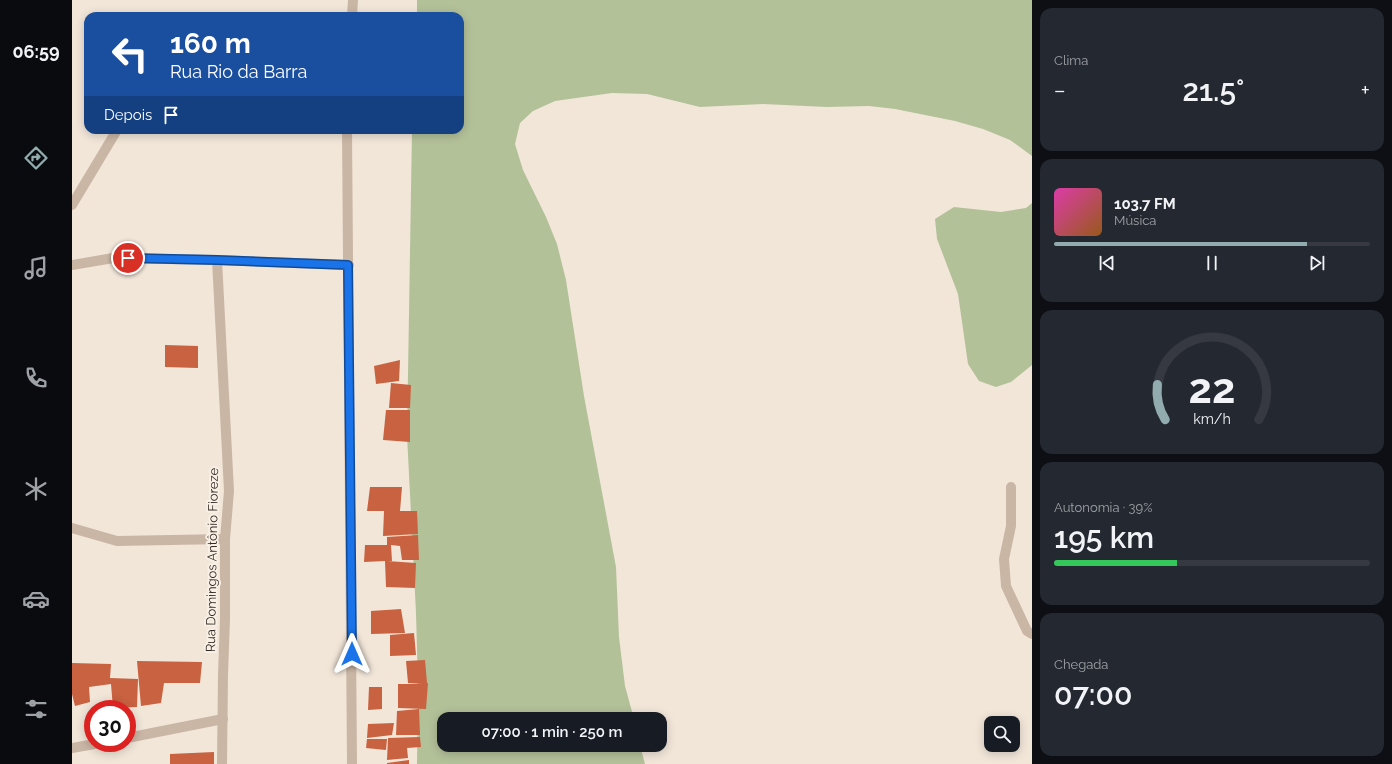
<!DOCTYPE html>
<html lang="pt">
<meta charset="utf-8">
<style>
:root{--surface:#171b24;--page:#242831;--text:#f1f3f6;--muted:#9ea1a6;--line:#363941;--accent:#91abae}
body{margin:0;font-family:Raleway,sans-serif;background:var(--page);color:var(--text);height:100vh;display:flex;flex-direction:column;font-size:15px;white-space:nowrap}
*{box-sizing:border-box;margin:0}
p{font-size:13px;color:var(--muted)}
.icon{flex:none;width:22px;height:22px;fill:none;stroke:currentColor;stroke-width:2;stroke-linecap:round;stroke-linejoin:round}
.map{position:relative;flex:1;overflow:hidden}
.panel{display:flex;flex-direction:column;gap:8px;padding:8px;background:#0d0f14;width:360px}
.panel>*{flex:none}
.hud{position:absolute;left:12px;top:12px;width:380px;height:122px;border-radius:12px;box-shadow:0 2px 10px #0003;background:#1a4fa0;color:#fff;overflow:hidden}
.buttons{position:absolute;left:912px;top:716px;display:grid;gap:8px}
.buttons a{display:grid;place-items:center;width:36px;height:36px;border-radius:8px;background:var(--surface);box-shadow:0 2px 10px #0003;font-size:20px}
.speed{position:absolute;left:12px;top:700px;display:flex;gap:8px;font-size:20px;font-weight:700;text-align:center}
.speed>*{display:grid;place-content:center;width:52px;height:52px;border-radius:50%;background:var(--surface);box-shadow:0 2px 10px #0003;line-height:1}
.speed .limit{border:6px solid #d22;background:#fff;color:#111}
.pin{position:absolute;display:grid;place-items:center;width:34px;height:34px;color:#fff;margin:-17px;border:2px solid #fff;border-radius:50%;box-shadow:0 1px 4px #0007}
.me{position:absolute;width:44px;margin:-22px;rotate:0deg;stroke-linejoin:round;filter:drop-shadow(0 0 3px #0008)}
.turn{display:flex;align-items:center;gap:14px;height:84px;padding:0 20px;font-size:18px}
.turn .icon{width:52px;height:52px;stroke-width:2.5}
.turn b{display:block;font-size:28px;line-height:34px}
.then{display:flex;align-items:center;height:38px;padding:0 20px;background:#0003;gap:8px;font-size:15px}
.big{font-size:30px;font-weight:600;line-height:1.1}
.panel .card{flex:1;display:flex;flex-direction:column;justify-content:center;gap:6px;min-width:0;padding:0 14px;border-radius:12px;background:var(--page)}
.panel .dial{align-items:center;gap:0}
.dial svg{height:104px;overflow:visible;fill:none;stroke:var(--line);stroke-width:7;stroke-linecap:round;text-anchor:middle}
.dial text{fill:var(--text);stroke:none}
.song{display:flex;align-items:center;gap:12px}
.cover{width:48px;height:48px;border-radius:6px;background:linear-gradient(135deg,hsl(320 70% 55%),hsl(30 70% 35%))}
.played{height:4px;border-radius:2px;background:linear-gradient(90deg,var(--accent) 80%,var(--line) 80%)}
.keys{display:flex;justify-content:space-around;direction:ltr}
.heat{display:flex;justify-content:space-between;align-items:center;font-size:22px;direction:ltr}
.charge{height:6px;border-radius:3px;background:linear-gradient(90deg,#34c759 39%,var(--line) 0)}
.trip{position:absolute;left:365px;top:712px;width:230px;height:40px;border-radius:12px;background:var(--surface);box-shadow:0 2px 10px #0003;font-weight:600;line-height:40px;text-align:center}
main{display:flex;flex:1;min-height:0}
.tabs{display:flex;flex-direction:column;width:72px;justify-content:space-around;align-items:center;background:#090b0e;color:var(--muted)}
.tabs .icon{width:28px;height:28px}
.tabs .selected{color:var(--accent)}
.tabs b{font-size:18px;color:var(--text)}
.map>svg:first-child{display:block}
</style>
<main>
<nav class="tabs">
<b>06:59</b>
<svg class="icon selected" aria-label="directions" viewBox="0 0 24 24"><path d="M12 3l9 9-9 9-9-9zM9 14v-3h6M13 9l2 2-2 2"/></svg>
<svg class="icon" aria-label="music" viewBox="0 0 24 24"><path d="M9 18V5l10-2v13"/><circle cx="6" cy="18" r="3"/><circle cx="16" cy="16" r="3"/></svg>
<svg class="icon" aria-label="phone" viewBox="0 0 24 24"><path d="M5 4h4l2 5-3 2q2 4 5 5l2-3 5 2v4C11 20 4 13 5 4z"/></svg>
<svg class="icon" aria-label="climate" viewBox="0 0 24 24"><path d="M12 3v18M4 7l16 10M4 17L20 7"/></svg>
<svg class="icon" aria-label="car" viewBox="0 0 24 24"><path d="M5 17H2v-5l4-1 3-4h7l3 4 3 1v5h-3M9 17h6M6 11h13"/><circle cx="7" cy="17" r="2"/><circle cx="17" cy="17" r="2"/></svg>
<svg class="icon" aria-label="filters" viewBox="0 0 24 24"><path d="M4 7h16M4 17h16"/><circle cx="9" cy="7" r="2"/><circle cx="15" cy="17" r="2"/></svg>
</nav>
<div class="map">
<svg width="960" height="764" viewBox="0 0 960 764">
<rect width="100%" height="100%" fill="#f2e6d9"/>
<g fill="#b3c199">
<polygon points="345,0 960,0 960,156 938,140 911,129 883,121 823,109 797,106 755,107 691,104 628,107 575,94 540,93 483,101 461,111 448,123 443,144 451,170 474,217 485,244 494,280 512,396 544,567 547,637 553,686 562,719 372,719 372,745 568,745 573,764 345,764 346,687 344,613 335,435 340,130 388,130 388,16 345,16"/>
<polygon points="960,203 960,365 939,382 924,387 907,381 896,364 886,294 865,239 863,219 882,207 929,212 954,208"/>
</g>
<g fill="#c86240">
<polygon points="93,345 126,346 126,368 93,367"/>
<polygon points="328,360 327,381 304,384 302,366"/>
<polygon points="319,383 339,385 338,408 317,408"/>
<polygon points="314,410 338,410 338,442 311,440"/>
<polygon points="298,487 330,487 328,511 345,511 346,534 311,536 312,511 295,511"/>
<polygon points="346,535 347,560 330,560 328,546 319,545 320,561 315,561 344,563 343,588 314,587 313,561 292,562 293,545 315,545 315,537"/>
<polygon points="329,609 333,633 299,634 299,611"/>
<polygon points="342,633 344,655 318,656 318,635"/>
<polygon points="353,660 355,683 356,683 354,709 326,708 326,684 351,684 336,683 334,661"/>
<polygon points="65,661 130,662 128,683 92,683 89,703 69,706"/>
<polygon points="0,663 39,664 38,678 66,679 65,707 41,708 39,684 17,687 18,702 3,706 0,694"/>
<polygon points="297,687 310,687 310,709 296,710"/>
<polygon points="347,709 348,735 324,735 325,711"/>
<polygon points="322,723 320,735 295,738 296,724"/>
<polygon points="348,737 349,747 335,748 336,758 315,760 316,738"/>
<polygon points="295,739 315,739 314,750 294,748"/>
<polygon points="142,752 142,764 98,764 98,754"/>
<polygon points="337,760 337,764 315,764 315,763"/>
</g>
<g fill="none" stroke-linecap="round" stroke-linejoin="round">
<g stroke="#cab6a5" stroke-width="10">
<polyline points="280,16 281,0"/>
<polyline points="275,130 280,764"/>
<polyline points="0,205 45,130"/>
<polyline points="145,260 157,491 153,539 153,619 151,675 150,764"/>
<polyline points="0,265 41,258 145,260 277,265"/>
<polyline points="939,487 939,526 932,559 934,586 955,631 960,634"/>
<polyline points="0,528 45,541 153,539"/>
<polyline points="55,738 151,719"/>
<polyline points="0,748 28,743"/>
</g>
</g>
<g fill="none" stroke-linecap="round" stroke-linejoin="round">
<g stroke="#114b97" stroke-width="10">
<polyline id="route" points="56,258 145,260 276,265 280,654"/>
</g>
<use href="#route" stroke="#1a73e8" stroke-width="7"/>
</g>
<g text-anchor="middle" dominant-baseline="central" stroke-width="4" stroke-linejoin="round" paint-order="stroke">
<g font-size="13" fill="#352b26" stroke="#f9f0e5">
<text transform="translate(140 560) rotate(-89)">Rua Domingos Antônio Fioreze</text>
</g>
</g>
</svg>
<div class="buttons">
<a><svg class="icon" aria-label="search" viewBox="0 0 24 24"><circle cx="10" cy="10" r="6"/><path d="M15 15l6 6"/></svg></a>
</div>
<div class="speed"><div class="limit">30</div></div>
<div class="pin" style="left:56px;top:258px;background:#d93025"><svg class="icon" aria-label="arrive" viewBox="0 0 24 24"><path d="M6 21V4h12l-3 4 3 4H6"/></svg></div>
<svg class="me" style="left:280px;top:654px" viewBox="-20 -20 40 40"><path d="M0-17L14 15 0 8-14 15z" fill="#1a73e8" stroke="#fff" stroke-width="4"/></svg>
<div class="trip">07:00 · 1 min · 250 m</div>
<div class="hud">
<div class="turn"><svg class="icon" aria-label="left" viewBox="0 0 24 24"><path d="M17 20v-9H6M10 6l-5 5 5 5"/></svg><div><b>160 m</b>Rua Rio da Barra</div></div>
<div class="then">Depois<svg class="icon" aria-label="arrive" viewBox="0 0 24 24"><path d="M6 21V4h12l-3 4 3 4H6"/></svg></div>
</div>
</div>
<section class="panel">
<div class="card"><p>Clima</p>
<div class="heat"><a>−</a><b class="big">21.5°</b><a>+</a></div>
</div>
<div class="card">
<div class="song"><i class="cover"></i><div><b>103.7 FM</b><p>Música</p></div></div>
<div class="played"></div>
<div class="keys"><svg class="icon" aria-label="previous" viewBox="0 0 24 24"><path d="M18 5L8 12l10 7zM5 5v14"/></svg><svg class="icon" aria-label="pause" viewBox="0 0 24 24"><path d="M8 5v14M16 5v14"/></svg><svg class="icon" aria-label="next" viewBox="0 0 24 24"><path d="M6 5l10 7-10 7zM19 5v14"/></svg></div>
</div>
<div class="card dial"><svg viewBox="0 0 100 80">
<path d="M14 69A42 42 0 1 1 86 69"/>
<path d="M14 69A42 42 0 0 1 8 42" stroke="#91abae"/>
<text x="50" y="56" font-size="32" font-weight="700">22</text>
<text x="50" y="72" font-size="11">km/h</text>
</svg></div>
<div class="card"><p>Autonomia · 39%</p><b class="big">195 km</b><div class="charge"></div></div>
<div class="card"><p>Chegada</p><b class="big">07:00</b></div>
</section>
</main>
